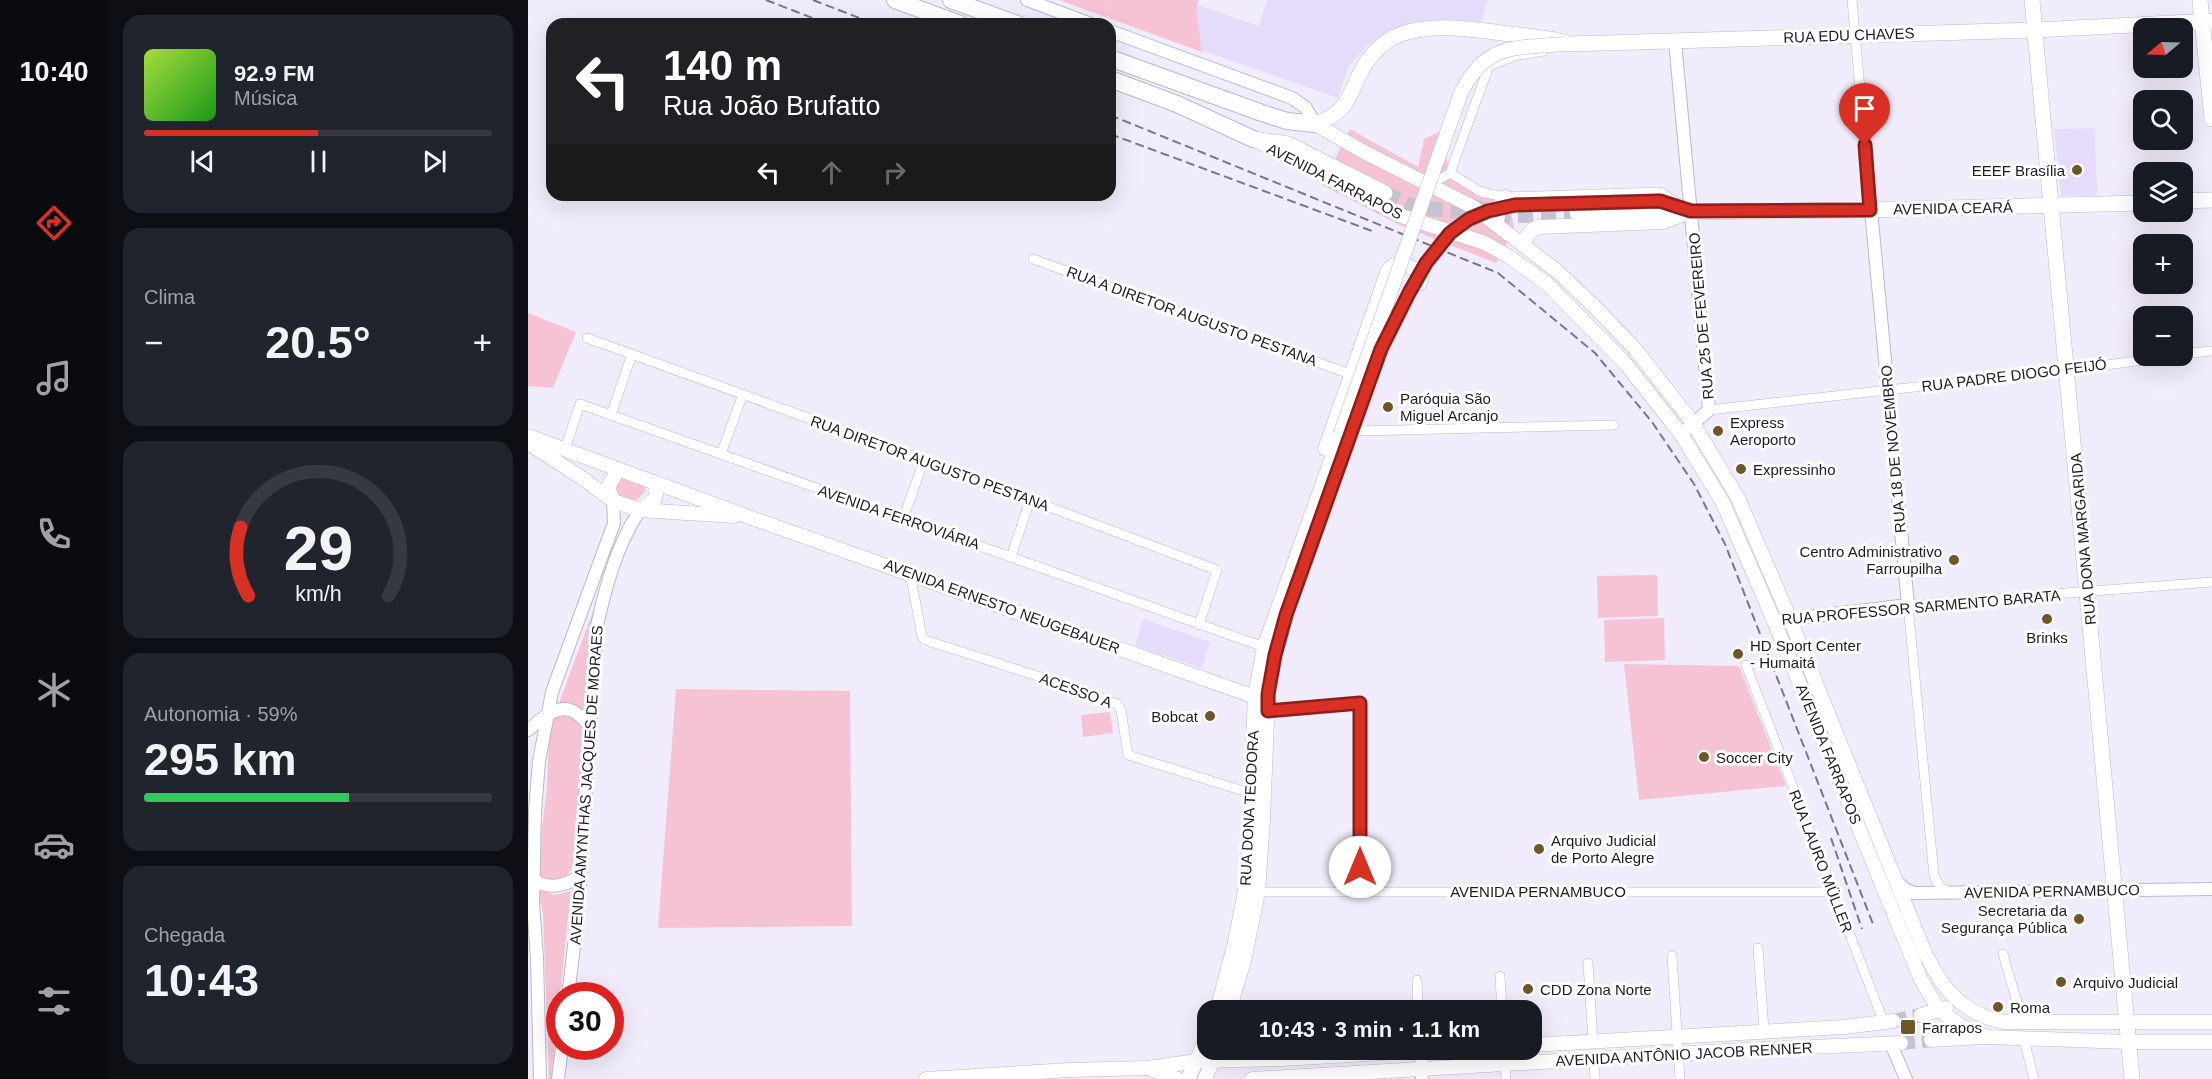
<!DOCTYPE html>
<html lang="pt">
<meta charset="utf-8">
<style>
:root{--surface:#171b24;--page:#20242c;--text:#f1f3f6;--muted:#9ea1a6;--line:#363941;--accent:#d93025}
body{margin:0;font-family:Helvetica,sans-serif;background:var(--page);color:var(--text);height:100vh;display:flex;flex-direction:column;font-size:22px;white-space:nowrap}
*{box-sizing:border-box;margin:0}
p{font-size:20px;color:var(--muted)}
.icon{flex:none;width:33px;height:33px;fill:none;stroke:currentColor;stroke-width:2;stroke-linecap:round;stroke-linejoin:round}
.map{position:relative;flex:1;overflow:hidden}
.details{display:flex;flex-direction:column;gap:15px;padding:15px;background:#0d0f14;width:420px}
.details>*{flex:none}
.top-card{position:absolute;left:18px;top:18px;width:570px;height:183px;border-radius:18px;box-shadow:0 6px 24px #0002;background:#202124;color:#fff;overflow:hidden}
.needle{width:39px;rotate:251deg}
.fabs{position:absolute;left:1605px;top:18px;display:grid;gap:12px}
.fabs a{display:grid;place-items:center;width:60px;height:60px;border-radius:12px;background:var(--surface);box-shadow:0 6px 24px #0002;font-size:30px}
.speed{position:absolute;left:18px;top:982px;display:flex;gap:12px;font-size:30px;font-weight:700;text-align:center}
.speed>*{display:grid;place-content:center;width:78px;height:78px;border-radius:50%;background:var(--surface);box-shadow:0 6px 24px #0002;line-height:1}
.speed .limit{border:9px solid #d22;background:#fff;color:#111}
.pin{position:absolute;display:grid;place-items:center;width:51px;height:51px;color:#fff;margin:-62px -26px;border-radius:50% 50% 50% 0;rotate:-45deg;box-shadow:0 0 6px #0007}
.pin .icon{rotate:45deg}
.me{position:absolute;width:66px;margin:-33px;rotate:0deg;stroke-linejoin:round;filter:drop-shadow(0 0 4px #0008)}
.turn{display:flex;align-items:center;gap:21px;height:126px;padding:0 18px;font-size:27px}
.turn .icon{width:78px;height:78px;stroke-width:2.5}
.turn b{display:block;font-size:42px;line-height:51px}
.lanes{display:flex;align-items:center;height:57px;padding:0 18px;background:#0003;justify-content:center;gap:30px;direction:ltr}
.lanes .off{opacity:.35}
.big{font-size:45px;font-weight:800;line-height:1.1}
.details .card{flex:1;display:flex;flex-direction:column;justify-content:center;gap:9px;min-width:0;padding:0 21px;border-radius:18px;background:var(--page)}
.details .dial{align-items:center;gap:0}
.dial svg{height:156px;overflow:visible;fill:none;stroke:var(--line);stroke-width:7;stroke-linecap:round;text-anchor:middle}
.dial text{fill:var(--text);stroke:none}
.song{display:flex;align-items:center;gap:18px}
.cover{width:72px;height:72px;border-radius:9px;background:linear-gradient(135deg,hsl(80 70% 55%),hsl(120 70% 35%))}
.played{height:6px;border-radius:3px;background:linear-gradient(90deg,var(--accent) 50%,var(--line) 50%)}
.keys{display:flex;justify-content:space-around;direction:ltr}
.heat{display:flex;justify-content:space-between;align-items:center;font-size:33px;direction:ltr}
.charge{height:9px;border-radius:4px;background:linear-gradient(90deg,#34c759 59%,var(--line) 0)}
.trip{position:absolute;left:669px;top:1000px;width:345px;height:60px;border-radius:18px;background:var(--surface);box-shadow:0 6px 24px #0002;font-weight:800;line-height:60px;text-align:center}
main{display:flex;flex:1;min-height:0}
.tabs{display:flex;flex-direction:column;width:108px;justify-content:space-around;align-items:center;background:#090b0e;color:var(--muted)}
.tabs .icon{width:42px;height:42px}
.tabs .active{color:var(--accent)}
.tabs b{font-size:27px;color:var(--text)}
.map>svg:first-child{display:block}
</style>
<main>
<nav class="tabs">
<b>10:40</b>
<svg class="icon active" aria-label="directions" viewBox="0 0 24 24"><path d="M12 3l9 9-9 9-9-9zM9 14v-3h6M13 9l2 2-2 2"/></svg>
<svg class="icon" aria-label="music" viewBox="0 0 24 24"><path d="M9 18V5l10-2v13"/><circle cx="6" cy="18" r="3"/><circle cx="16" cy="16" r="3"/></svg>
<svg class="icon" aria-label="phone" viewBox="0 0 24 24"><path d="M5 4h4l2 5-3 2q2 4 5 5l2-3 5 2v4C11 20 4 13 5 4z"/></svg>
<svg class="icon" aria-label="climate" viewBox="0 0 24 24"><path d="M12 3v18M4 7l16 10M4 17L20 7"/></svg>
<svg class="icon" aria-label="car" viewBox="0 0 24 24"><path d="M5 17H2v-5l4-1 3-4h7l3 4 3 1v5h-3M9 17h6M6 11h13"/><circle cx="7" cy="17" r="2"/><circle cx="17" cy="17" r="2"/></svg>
<svg class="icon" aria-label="filters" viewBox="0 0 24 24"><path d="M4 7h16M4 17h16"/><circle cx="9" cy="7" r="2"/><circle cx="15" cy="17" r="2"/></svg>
</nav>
<section class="details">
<div class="card">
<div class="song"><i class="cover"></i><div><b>92.9 FM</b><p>Música</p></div></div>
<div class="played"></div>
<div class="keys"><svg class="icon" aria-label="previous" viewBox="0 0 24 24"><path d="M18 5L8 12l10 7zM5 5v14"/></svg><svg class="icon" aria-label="pause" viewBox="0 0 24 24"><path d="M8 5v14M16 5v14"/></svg><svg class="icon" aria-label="next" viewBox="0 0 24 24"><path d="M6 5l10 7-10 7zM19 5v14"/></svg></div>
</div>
<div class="card"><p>Clima</p>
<div class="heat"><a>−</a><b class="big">20.5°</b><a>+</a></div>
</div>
<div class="card dial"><svg viewBox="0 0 100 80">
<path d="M14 69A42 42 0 1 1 86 69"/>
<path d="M14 69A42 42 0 0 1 10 34" stroke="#d93025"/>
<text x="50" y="56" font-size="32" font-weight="700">29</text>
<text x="50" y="72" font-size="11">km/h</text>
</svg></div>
<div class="card"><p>Autonomia · 59%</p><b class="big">295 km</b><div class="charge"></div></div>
<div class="card"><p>Chegada</p><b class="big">10:43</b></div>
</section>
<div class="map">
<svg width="1684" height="1079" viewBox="0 0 1684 1079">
<rect width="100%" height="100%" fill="#f0ecfb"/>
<g fill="#e5dcfc">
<polygon points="531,0 671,0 669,5 731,26 739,0 960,0 953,22 917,20 889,21 873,26 840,45 821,65 810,98"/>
<polygon points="1567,128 1569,195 1533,196 1526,129"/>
<polygon points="615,619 682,642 674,668 607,646"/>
</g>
<g fill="#f6c3d5">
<polygon points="531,0 671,0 668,9 674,52"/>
<path d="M 822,129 L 890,167 L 896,139 L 913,131 L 922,176 C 942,192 954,198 981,199 L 986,229 L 968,263 L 874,226 L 794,185 Z"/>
<polygon points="0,313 48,332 25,388 0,386"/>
<polygon points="101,476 117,482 117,492 102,505 89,499 85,489 92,479"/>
<polygon points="1129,575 1130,616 1070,618 1069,576"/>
<polygon points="67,606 63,626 56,711 47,705 31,703"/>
<polygon points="1136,618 1137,660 1077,662 1076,620"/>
<polygon points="1096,664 1211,666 1258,786 1111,800"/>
<polygon points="148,689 322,691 324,926 130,928"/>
<polygon points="582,712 585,733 555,737 553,715"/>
<path d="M 41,715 L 52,723 L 56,732 L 45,866 C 37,882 26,885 12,876 L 10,862 L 19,787 L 21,730 L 27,718 Z"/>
<polygon points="9,888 26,895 43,891 23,1079 21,1079 15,914"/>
</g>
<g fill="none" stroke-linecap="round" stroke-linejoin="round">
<g stroke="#c6c2d0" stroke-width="14" stroke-dasharray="14 7" stroke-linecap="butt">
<polyline points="1365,1021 1393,1015"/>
<polyline points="1373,1043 1403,1040"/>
</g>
<polyline stroke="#c6c2d0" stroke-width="15" stroke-dasharray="15 8" stroke-linecap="butt" points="857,193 883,206 903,209 926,211 948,207 980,216 1049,213"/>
<g stroke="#bdb7cf" stroke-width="10">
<g id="minor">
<polyline points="1324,0 1343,210"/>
<polyline points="922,173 953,192 977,197 1132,192 1148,202"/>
<polyline points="899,179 912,179 922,173 961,66 986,56 1016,51"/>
<polyline points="505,259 822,374"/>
<polyline points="59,338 396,460 689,570 671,625"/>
<polyline points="1654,354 1684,351"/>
<polyline points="1181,410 1539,370 1647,356"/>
<polyline points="83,415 104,354"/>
<polyline points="830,431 1086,425"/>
<polyline points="37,449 52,404 736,647"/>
<polyline points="193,454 215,394"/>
<polyline points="375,519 396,460"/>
<polyline points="483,557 502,500"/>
<polyline points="382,573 394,636 397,640 544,687 589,704 593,710 600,755 725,794"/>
<polyline points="1218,665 1356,1023"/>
<polyline points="735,713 740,711 832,703 832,891"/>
<polyline points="725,889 730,892 1304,892"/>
<polyline points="1420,892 1413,888 1406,876 1380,605 1684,582"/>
<polyline points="1230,948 1236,1030"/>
<polyline points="1475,954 1495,1023"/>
<polyline points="1144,956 1152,1079"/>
<polyline points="1060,963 1065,1042"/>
<polyline points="972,976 974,1011"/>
<polyline points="889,980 890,1011"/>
<polyline points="1496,1039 1506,1079"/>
<polyline points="977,1050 978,1079"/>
<polyline points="1066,1059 1067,1079"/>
</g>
</g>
<g stroke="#bdb7cf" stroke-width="14">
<g id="tertiary">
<polyline points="499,0 563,24"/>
<polyline points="582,31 764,98 778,108 787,124"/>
<polyline points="1147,41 1181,410 1153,434"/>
<polyline points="1246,621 1380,605 1343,210"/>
<path d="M 0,730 C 6,726 10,721 16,717 C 37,702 49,710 62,727"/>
<path d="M 2,875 C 15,892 36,886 51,877"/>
<polyline points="1368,881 1377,889 1386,893 1684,889"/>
<path d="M 40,996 L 50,913 L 68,630 C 77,589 88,546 112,510"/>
<polyline points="1363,1044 1378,1079"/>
<polyline points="893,1051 894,1079"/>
<polyline points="12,1079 9,958 5,904 7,811 11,761 24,692 86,523 85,501"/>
<polyline points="30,1079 34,1047"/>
</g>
</g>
<g stroke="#bdb7cf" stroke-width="15">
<g id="secondary">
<path d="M 787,124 L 836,152 L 945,207 L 995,245 L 1030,272 L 1068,308 L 1108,350 L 1165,423 L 1210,498 L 1262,619 L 1397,953 C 1415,990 1435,1014 1476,1022 L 1684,1022"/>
<polyline points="729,141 874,216 957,243 980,256 1018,283 1097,363 1153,434 1195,503 1246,621 1393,980 1411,1010 1433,1026 1459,1037 1600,1042 1684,1042"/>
<polyline points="970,217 970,209 977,197"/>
<path d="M 995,245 C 999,235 1001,231 1010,227 L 1135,222 L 1156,214"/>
<polyline points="0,436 221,517 727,697"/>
<polyline points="0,443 57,480 85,501 112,510 206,516"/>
<path d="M 797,449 L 860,270 C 869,259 885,266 894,275 L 892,283"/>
<polyline points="85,501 80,487 91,469"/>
<polyline points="112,510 127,499 129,488 125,482"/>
<polyline points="689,1011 707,942 718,886 725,794 725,742 727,697 736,647 812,435"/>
<polyline points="701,1011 716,961 730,892 735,819 740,694 747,655 758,615 820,439"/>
<polyline points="1393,1015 1418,1008"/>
<polyline points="1403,1040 1455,1037"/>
<polyline points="1004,1045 1316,1027 1365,1021"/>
<polyline points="622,1069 650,1079"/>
<polyline points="398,1079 542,1070 620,1068 669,1061 755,1059 904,1050"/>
<polyline points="660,1079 680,1035"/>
<polyline points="677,1079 689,1050"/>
<polyline points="724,1079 1214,1050 1373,1043"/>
</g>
</g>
<g stroke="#bdb7cf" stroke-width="16">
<g id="primary">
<polyline points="1504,0 1604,1079"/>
<polyline points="1672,0 1684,119"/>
<path d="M 787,124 C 829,110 820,84 843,56 C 851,47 861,38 873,34 C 907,22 947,30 983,34 C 1003,37 1023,37 1042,44 L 1507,30 L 1684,21"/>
<polyline points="725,139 760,144 857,193"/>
<polyline points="1654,201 1684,200"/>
<polyline points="1049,213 1343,210 1616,203"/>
</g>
</g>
<g stroke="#bdb7cf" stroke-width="18">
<g id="motorway">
<polyline points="367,0 432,24"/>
<polyline points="423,0 489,24"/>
<polyline points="582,58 734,113 759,121 787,124"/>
<polyline points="582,79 649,104 725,139"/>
</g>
</g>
<use href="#minor" stroke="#fff" stroke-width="9"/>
<use href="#tertiary" stroke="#fff" stroke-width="12"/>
<use href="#secondary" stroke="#fff" stroke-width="14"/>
<use href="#primary" stroke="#fff" stroke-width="15"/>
<use href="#motorway" stroke="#fff" stroke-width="16"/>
<g stroke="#7a7782" stroke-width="2" stroke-dasharray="9 4.5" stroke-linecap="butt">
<polyline points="238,0 300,24"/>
<polyline points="285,0 347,24"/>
<polyline points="582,115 970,273 1067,353 1124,422 1166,484 1197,544 1345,924"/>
<polyline points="582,134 844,231"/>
<polyline points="1303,838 1334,929"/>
</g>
<g stroke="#bdb7cf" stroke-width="15" stroke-linecap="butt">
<g id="secondary-bridge">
<path d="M 812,435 L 933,93 C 957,43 987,48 1037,44"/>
<polyline points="820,439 853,349 881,293 898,263 922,233 941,219 960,211 987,205 1132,201 1162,211"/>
</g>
</g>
<use href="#secondary-bridge" stroke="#fff" stroke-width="14"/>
</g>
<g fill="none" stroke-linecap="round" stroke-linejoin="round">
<g stroke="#8d1f18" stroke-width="15">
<polyline id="route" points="832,867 832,703 740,711 740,694 747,655 758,615 853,349 881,293 898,263 922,233 941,219 960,211 987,205 1132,201 1163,211 1342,210 1337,145"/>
</g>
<use href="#route" stroke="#d93025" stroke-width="10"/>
</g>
<g fill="#6f5627" stroke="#fff" stroke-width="2">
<circle cx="1549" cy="170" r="6"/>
<circle cx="860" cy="407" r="6"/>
<circle cx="1190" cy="431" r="6"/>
<circle cx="1213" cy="469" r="6"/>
<circle cx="1426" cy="560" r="6"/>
<circle cx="1519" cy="619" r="6"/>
<circle cx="1210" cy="654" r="6"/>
<circle cx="682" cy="716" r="6"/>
<circle cx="1176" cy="757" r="6"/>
<circle cx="1011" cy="849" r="6"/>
<circle cx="1551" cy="919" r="6"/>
<circle cx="1533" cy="982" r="6"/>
<circle cx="1000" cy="989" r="6"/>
<circle cx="1470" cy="1007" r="6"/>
<rect x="1372" y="1019" width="16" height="16" rx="3"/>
</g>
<g text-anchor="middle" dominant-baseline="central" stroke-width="6" stroke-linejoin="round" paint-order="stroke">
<g font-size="15" fill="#1d1b23" stroke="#fff">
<text transform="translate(1321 35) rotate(-2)">RUA EDU CHAVES</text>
<text transform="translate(807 181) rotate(27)">AVENIDA FARRAPOS</text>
<text transform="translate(1425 208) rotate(-1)">AVENIDA CEARÁ</text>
<text transform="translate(664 316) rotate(20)">RUA A DIRETOR AUGUSTO PESTANA</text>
<text transform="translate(1173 316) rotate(-95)">RUA 25 DE FEVEREIRO</text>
<text transform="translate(1486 375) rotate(-7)">RUA PADRE DIOGO FEIJÓ</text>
<text transform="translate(1365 449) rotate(-95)">RUA 18 DE NOVEMBRO</text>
<text transform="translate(402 463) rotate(20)">RUA DIRETOR AUGUSTO PESTANA</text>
<text transform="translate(371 517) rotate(19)">AVENIDA FERROVIÁRIA</text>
<text transform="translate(1555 539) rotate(-95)">RUA DONA MARGARIDA</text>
<text transform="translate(474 606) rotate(20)">AVENIDA ERNESTO NEUGEBAUER</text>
<text transform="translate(1393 607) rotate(-5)">RUA PROFESSOR SARMENTO BARATA</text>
<text transform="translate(548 690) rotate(20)">ACESSO A</text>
<text transform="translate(1301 754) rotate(68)">AVENIDA FARRAPOS</text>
<text transform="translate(58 785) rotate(-86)">AVENIDA AMYNTHAS JACQUES DE MORAES</text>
<text transform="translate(721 808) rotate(-87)">RUA DONA TEODORA</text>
<text transform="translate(1293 861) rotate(69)">RUA LAURO MÜLLER</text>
<text x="1010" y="891">AVENIDA PERNAMBUCO</text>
<text transform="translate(1524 891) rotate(-1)">AVENIDA PERNAMBUCO</text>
<text transform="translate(1156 1054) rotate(-3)">AVENIDA ANTÔNIO JACOB RENNER</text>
</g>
<g font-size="15" fill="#1d1b23" stroke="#fff" text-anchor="start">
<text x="1537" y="170" text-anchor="end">EEEF Brasília</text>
<text x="872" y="398">Paróquia São<tspan x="872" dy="17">Miguel Arcanjo</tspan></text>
<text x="1202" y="422">Express<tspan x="1202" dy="17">Aeroporto</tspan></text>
<text x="1225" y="469">Expressinho</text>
<text x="1414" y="551" text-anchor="end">Centro Administrativo<tspan x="1414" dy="17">Farroupilha</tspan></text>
<text x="1519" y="637" text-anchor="middle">Brinks</text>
<text x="1222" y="645">HD Sport Center<tspan x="1222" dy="17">- Humaitá</tspan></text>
<text x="670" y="716" text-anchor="end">Bobcat</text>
<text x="1188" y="757">Soccer City</text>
<text x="1023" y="840">Arquivo Judicial<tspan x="1023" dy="17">de Porto Alegre</tspan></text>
<text x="1539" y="910" text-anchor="end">Secretaria da<tspan x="1539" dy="17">Segurança Pública</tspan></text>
<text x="1545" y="982">Arquivo Judicial</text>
<text x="1012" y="989">CDD Zona Norte</text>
<text x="1482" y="1007">Roma</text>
<text x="1394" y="1027">Farrapos</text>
</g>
</g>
</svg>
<div class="fabs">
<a><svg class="needle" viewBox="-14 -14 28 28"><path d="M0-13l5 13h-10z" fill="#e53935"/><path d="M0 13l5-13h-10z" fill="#9ea1a6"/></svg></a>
<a><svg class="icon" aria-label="search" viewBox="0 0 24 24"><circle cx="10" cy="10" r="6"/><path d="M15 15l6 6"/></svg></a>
<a><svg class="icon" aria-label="layers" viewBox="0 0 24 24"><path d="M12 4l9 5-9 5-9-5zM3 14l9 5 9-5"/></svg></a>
<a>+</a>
<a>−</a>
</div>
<div class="speed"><div class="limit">30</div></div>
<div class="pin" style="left:1337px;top:145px;background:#d93025"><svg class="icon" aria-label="arrive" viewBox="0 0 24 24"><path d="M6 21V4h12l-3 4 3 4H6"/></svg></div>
<svg class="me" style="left:832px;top:867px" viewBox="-20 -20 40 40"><circle r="19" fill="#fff"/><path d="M0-13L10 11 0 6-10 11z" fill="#d93025"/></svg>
<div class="trip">10:43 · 3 min · 1.1 km</div>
<div class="top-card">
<div class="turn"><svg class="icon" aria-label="left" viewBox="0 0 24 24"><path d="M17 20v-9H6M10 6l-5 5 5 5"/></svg><div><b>140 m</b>Rua João Brufatto</div></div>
<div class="lanes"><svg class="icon" aria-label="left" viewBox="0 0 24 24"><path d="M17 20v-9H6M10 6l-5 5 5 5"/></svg><svg class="icon off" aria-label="ahead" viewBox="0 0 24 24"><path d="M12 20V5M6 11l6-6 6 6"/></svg><svg class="icon off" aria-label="right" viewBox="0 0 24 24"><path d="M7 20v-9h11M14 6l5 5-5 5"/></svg></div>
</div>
</div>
</main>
